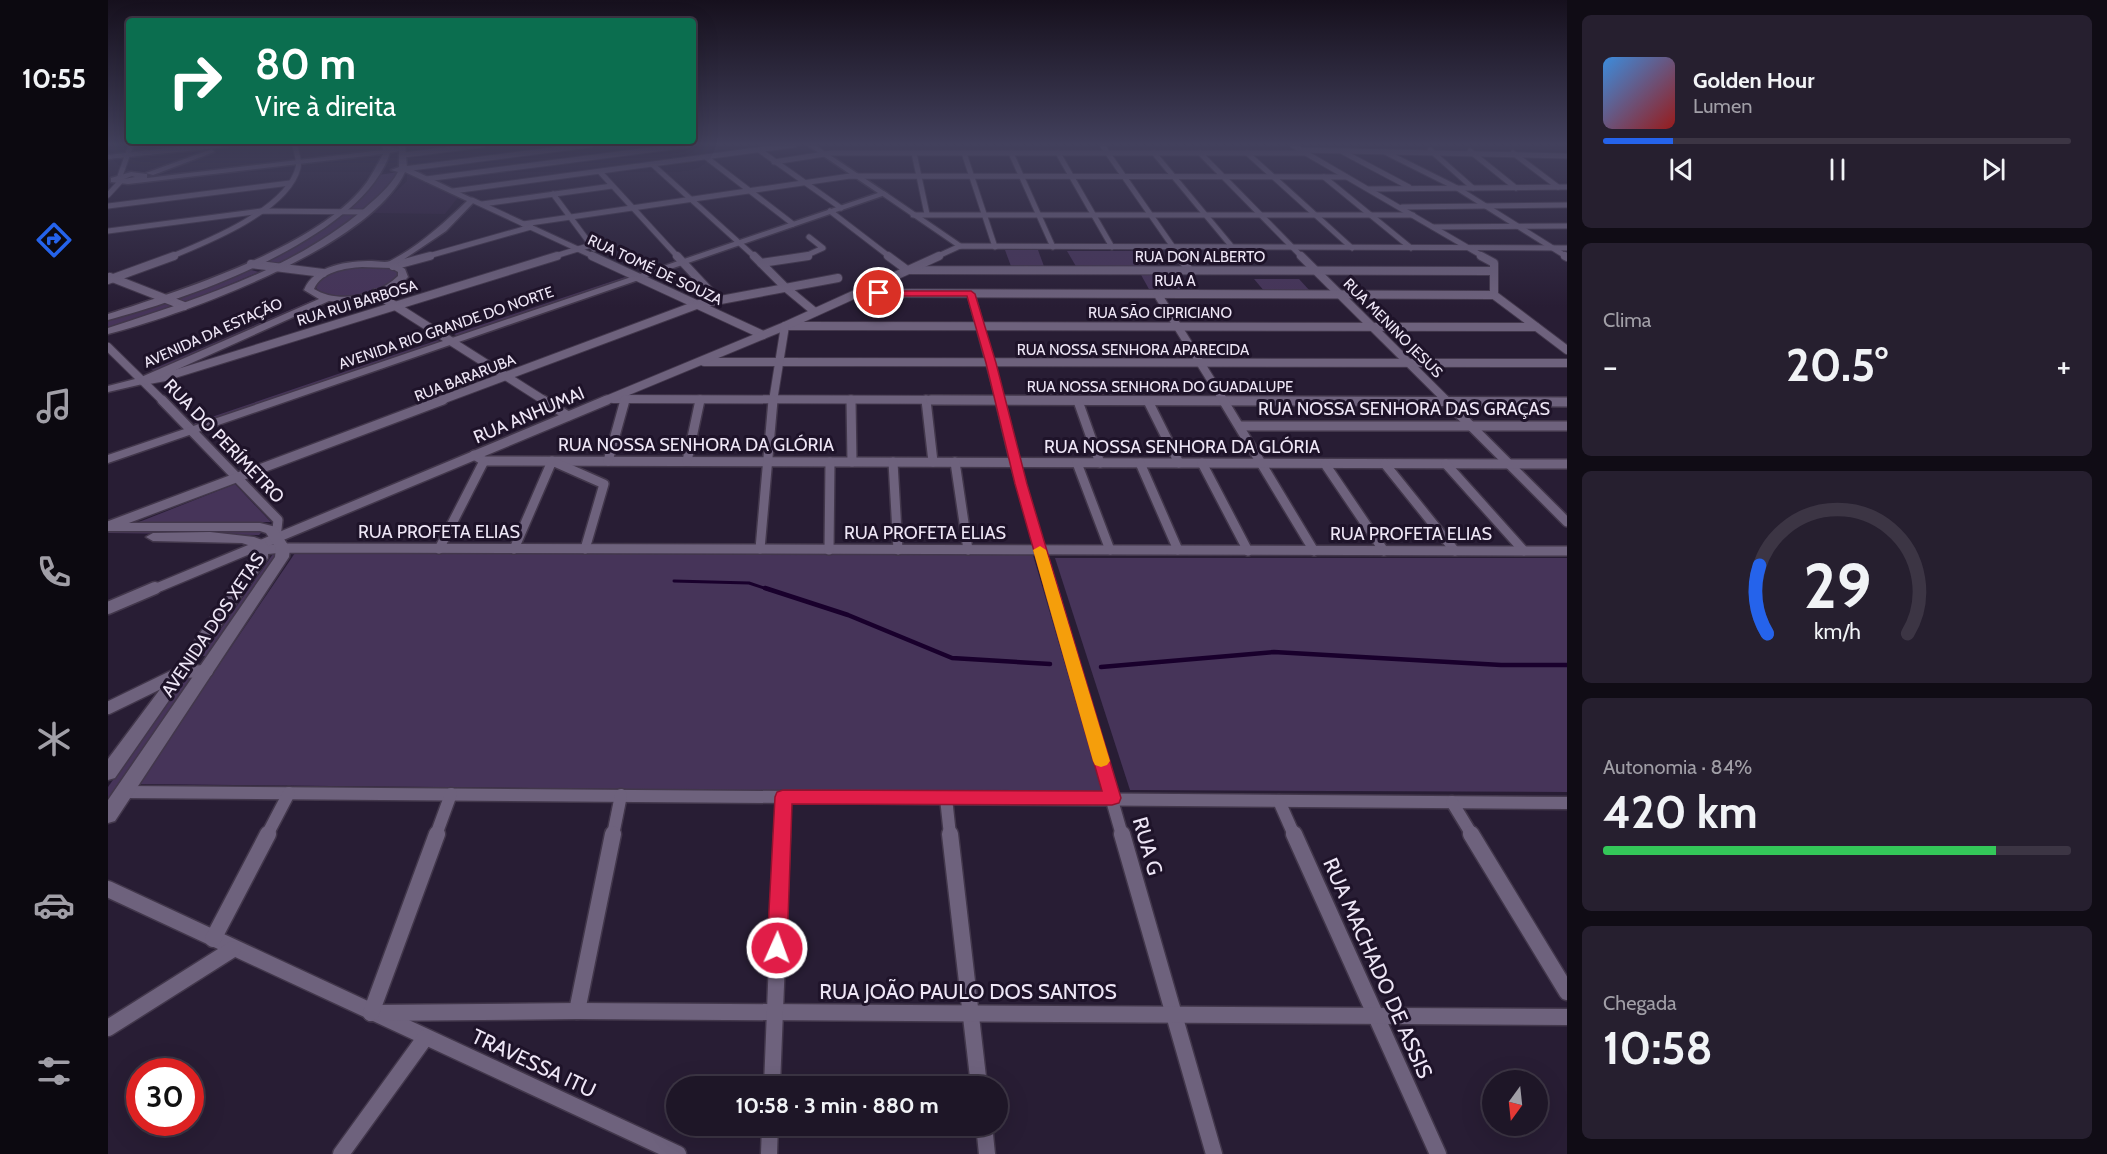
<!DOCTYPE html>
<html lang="pt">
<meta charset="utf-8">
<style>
:root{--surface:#1e1627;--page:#261f2f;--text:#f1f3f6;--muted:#a19fa7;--line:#3c3544;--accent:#2563eb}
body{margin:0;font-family:Cabin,sans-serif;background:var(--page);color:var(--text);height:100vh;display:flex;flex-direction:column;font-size:22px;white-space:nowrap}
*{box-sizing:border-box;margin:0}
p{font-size:20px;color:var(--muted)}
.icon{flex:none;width:33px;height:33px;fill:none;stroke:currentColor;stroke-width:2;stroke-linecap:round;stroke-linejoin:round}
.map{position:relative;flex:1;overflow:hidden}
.side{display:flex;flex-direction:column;gap:15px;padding:15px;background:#100c15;width:540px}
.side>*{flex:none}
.hud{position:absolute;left:18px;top:18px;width:570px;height:126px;border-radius:6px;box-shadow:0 6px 24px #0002,0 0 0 2px var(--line);background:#0b6e4f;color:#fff;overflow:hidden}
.needle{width:39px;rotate:195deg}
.tools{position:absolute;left:1374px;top:1070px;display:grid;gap:12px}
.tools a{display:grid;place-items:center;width:66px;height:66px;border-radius:50%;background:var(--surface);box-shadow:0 6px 24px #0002,0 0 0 2px var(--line);font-size:30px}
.speed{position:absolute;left:18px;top:1058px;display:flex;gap:12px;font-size:30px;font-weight:700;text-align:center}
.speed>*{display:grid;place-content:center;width:78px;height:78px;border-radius:50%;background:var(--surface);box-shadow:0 6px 24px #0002,0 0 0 2px var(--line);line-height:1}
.speed .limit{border:9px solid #d22;background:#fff;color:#111}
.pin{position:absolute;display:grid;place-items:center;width:51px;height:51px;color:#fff;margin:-26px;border:3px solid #fff;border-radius:50%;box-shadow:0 2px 6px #0007}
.me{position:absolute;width:66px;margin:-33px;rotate:2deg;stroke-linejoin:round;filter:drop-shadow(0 0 4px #0008)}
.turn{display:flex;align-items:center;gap:21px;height:126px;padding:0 30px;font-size:27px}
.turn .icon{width:78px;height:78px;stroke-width:2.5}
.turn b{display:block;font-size:42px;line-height:51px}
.big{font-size:45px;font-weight:700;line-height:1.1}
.side .card{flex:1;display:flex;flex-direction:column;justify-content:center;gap:9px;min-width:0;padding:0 21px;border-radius:9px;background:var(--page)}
.side .dial{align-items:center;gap:0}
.dial svg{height:156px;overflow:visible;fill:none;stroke:var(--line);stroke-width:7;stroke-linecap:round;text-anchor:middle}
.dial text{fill:var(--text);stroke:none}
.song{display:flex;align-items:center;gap:18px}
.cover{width:72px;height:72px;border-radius:9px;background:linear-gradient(135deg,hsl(210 70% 55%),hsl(0 70% 35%))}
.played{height:6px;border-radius:3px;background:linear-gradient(90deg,var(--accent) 15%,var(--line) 15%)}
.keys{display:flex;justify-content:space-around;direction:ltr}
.heat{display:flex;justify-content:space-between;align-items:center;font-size:33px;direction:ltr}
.charge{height:9px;border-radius:4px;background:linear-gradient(90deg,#34c759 84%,var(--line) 0)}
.trip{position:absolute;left:558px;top:1076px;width:342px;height:60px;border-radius:30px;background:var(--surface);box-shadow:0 6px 24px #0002,0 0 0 2px var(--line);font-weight:700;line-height:60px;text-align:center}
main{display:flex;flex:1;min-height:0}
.tabs{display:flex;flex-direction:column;width:108px;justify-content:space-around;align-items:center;background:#0c0910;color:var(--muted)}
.tabs .icon{width:42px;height:42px}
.tabs .selected{color:var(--accent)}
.tabs b{font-size:27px;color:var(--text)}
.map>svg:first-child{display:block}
</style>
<main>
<nav class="tabs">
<b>10:55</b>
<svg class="icon selected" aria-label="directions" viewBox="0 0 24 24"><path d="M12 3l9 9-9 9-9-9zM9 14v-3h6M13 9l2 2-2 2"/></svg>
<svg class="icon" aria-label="music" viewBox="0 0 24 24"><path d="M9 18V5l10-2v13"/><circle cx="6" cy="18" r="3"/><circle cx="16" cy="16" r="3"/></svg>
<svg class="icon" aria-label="phone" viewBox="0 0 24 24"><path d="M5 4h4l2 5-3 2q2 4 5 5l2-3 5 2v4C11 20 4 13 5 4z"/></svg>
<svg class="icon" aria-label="climate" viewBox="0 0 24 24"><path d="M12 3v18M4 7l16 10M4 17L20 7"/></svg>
<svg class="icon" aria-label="car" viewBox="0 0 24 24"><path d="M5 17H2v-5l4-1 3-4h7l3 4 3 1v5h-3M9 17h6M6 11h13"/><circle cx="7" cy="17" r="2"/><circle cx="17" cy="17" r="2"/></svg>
<svg class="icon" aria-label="filters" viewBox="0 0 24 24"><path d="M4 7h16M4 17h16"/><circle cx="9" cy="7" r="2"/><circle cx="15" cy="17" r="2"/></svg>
</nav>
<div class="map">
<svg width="1459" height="1154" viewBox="0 0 1459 1154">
<rect width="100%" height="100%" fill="#281d34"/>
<polygon fill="#31223f" points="299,175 302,176 351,196 337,214 265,213 299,181"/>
<g fill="#463459">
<polygon points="291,172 256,211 239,210 257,192 270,175"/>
<polygon points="233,215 250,215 225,235 169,265 152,264 188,244"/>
<polygon points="897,250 930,250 937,269 904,269"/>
<polygon points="959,251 1027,251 1039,268 969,268"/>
<path d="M 250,266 L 284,268 L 292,275 C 277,293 226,307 208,288 C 210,272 236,269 250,266 Z"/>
<polygon points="140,269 151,272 80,302 67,299"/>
<polygon points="1032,273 1063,273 1074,291 1042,291"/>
<polygon points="520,276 525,279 351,337 346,334"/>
<polygon points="1146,279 1191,279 1202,291 1157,292"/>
<polygon points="205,300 210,301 47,371 43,370"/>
<polygon points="54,301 67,306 0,329 0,319"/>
<polygon points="330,340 335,343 90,426 86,423"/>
<polygon points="127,484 163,522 31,522"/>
<polygon points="4,529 156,530 151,535 0,533"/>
<polygon points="187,553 925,555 995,794 30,784"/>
<polygon points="165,554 173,554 103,656 94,656"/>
<polygon points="947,558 1459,558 1459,792 1022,790"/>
<polygon points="77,678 87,678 0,803 0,787"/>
</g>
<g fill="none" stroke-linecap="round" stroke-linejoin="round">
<polyline stroke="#19002c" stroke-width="3" points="566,581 641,583 662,590"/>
<g stroke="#19002c" stroke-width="4.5">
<polyline points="657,588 740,615 844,658 942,664"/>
<polyline points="993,667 1166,652 1393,665 1459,665"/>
</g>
<g stroke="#42374b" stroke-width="7">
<g id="street-far4">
<polyline points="994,145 1072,257"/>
<polyline points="1184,145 1376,257"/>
<polyline points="651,150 733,208"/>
<polyline points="1192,150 1459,156"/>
<polyline points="1322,150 1365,188"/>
<polyline points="1362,151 1408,188"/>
<polyline points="1235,152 1301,187"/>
<polyline points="1277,152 1349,188 1459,257"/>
<polyline points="806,153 819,214"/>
<polyline points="856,153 887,247"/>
<polyline points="903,153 945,247"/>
<polyline points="950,153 1004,247"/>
<polyline points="1046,153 1125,248"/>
<polyline points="1092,153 1194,257"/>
<polyline points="1139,153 1244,248"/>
<polyline points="1405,153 1450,187"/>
<polyline points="296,155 375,145"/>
<polyline points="599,158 685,224"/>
<polyline points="666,162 723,153 1198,153"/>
<polyline points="545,165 647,257"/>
<polyline points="296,169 482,145"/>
<polyline points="492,172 570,257"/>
<polyline points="12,176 23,145"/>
<polyline points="1216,177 1303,248"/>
<polyline points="318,179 580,145"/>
<polyline points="1261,189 1459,187"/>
<polyline points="345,191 686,145"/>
<polyline points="445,194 486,249"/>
<polyline points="776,194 852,246"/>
<polyline points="0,195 12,182"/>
<polyline points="364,200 487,257"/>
<polyline points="374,204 504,186"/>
<polyline points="0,206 182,183"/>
<polyline points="1294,207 1459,205"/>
<polyline points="722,211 782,257"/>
<polyline points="805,215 1305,215"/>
<polyline points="415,224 742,176 1239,177"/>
<polyline points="1325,227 1459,226"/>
<polyline points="0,231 153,211 258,212"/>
<path d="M 62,257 C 99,242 179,210 190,168 C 192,161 188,152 187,145"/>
<polyline points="317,257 423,227"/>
<polyline points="444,257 483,245"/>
<polyline points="695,257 715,248 701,237"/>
<polyline points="828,257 852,246 1459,248"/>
</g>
</g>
<g stroke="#42374b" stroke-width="10">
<g id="street-far3">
<polyline points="484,256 655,335"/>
<polyline points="569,256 610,300"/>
<polyline points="646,256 678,288 707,312"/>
<polyline points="780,256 799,270 1385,271"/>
<polyline points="1071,256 1082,271"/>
<polyline points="1193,256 1339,401"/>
<polyline points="1373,256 1386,263 1386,295 1459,350"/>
<polyline points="1457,256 1459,257"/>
<polyline points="653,263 700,256"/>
<polyline points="143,264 215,273"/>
<polyline points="285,266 322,256"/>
<polyline points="2,277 76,306"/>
<polyline points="0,280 66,256"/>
<polyline points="267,293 437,401"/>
<polyline points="752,293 1386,295"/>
<polyline points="863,294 892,401"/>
<polyline points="1050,295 1116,401"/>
<polyline points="681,326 1428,327"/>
<polyline points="0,347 55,401"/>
<polyline points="596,362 1459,363"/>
<polyline points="35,381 57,377 449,256"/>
<polyline points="505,399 1300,401"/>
<polyline points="331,401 591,304 730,278"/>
<polyline points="496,401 677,326 831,256"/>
<polyline points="665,401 677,326"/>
</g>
</g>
<g stroke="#42374b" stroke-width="12">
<g id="street-far2">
<polyline points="54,400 170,520 168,538"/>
<polyline points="435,400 460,416"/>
<polyline points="743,400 744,462"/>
<polyline points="818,400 825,462"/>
<polyline points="823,400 1459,402"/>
<polyline points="892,400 907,463 944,590"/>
<polyline points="1115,400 1206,551"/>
<polyline points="1337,400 1459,522"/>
<polyline points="970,401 992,463"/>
<polyline points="1040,401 1071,463"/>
<polyline points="1132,426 1459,426"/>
<polyline points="366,455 376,461 1459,464"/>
<polyline points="500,461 517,400"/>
<polyline points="579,461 592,400"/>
<polyline points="785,462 790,550"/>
<polyline points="847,462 860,550"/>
<polyline points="969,463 1002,550"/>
<polyline points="1032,463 1070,550"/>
<polyline points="1094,463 1140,551"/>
<polyline points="1217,464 1276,551"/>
<polyline points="1277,464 1347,551"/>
<polyline points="1338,464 1416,551"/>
<polyline points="0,526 335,400"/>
<polyline points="331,549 376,461"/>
<polyline points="406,549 444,461 496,484 477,549"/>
<polyline points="652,549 665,400"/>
<polyline points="154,550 175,548 1459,551"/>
<polyline points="721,550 722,462"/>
<polyline points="44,590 499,400"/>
</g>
</g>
<g stroke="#42374b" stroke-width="15">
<g id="street-far1">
<polyline points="943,588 1014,835"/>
<polyline points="0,608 47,588"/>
<polyline points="0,708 74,672 99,671"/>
<polyline points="16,792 1459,803"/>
<polyline points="838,798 842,835"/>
<polyline points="1171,801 1186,835"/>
<polyline points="1344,802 1364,835"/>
<polyline points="159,835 181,793"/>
<polyline points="328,835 343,794"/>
<polyline points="505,835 513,795"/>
<polyline points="674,835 675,797"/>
</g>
</g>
<g stroke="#42374b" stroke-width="19">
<g id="street">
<polyline points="842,834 871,1086"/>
<polyline points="1014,834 1106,1154"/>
<polyline points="1186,834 1330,1154"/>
<polyline points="1363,834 1459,992"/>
<polyline points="0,889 570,1154"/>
<polyline points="105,939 160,834"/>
<polyline points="469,1011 505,834"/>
<polyline points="263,1013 469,1011 1459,1017"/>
<polyline points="263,1013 329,834"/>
<polyline points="0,1028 125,949"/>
<polyline points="664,1086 674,834"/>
<polyline points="876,1125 879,1154"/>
<polyline points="233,1154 317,1038"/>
<polyline points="661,1154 662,1125"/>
</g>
</g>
<g stroke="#42374b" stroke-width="3">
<g id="secondary">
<polygon points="85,145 119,147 0,159 0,155"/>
<path d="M 274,145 L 291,149 L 290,145 L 297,145 L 299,167 L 368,200 L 338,231 L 289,264 L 297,269 L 300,277 C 281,299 248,303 221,301 L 39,383 L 0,392 L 0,386 L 31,378 L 211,299 L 196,290 C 206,265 240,261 264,261 C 270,261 277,263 282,261 C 311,246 336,223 359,201 L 297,172 C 262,247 77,314 0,334 L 0,328 C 89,299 184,270 256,209 C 268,198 282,187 290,172 L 283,170 L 291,167 L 291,151 L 282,153 C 254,238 80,299 0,320 L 0,314 C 74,290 213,246 259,182 C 265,173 270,163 275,154 L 20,184 L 3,182 L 3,178 L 23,172 L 39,174 L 39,178 L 275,150 ZM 24,176 L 27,177 L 16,179 ZM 254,267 L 283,268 L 290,272 L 290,276 C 270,296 230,304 206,289 C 213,272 237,268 254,267 Z"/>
<polygon points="699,145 707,145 780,194 0,463 0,455 770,193"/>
<polygon points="104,149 106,152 45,175 38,173"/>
<polygon points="0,523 152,523 168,527 182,548 181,557 7,821 0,823 0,800 167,557 168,548 158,533 152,531 0,531"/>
<polygon points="102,532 146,537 157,541 160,546 160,558 7,778 0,780 0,759 68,668 146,554 146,547 134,543 45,541 38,537 45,533"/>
</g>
</g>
<use href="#street-far4" stroke="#6e627d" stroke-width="5"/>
<use href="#street-far3" stroke="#6e627d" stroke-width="8"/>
<use href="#street-far2" stroke="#6e627d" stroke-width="9"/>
<use href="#street-far1" stroke="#6e627d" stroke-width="12"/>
<use href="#street" stroke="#6e627d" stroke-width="16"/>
<use href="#secondary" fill="#6e627d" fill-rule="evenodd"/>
</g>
<linearGradient id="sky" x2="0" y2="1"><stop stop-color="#16101d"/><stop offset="0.47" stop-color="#42405c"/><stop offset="1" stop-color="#42405c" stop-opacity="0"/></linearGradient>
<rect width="1459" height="307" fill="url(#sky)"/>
<polygon fill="#e11d48" stroke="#92132f" stroke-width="1.5" points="768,291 863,291 867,294 888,363 919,484 1013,798 1011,803 1004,805 684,804 679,948 676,954 669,957 662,954 659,948 667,797 669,792 675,790 994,791 907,484 878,363 859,296 771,296 768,295"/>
<polygon fill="#f59e0b" points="932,546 938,550 1002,761 999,765 993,767 987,765 985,761 925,550"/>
<g text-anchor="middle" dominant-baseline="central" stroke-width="6" stroke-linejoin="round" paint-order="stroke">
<g font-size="15" fill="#eee6f6" stroke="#1e1329">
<text x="1092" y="257">RUA DON ALBERTO</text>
<text transform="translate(547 270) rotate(25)">RUA TOMÉ DE SOUZA</text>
<text x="1067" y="281">RUA A</text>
<text transform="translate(249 303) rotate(-17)">RUA RUI BARBOSA</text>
<text x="1052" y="313">RUA SÃO CIPRICIANO</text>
<text transform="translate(338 328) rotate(-19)">AVENIDA RIO GRANDE DO NORTE</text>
<text transform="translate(1285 328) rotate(45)">RUA MENINO JESUS</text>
<text transform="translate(105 333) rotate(-24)">AVENIDA DA ESTAÇÃO</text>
<text x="1025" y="350">RUA NOSSA SENHORA APARECIDA</text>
<text transform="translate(357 378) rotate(-21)">RUA BARARUBA</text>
<text x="1052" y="387">RUA NOSSA SENHORA DO GUADALUPE</text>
</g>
<g font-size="18" fill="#eee6f6" stroke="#1e1329">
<text x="1296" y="409">RUA NOSSA SENHORA DAS GRAÇAS</text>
<text transform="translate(421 415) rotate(-23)">RUA ANHUMAI</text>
<text transform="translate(116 441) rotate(46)">RUA DO PERÍMETRO</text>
<text x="588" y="445">RUA NOSSA SENHORA DA GLÓRIA</text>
<text x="1074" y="447">RUA NOSSA SENHORA DA GLÓRIA</text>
<text x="331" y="532">RUA PROFETA ELIAS</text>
<text x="817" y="533">RUA PROFETA ELIAS</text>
<text x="1303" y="534">RUA PROFETA ELIAS</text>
<text transform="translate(105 625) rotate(-56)">AVENIDA DOS XETAS</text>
</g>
<g font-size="21" fill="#eee6f6" stroke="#1e1329">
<text transform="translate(1040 846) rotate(74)">RUA G</text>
<text transform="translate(1270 968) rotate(66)">RUA MACHADO DE ASSIS</text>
<text x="860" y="991">RUA JOÃO PAULO DOS SANTOS</text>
<text transform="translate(426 1063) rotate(25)">TRAVESSA ITU</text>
</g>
</g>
</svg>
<div class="tools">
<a><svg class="needle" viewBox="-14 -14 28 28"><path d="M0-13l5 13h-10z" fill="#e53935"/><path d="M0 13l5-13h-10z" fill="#a19fa7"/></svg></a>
</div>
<div class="speed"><div class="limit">30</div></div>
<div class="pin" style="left:771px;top:293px;background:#d93025"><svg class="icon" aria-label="arrive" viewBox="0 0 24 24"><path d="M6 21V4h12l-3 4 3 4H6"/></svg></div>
<svg class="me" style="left:669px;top:948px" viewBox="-20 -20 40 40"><circle r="17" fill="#e11d48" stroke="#fff" stroke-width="3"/><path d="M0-11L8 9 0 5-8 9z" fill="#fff"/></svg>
<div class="trip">10:58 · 3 min · 880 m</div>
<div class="hud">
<div class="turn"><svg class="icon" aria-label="right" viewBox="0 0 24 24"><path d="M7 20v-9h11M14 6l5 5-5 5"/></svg><div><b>80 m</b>Vire à direita</div></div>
</div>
</div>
<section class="side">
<div class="card">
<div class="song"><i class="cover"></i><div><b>Golden Hour</b><p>Lumen</p></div></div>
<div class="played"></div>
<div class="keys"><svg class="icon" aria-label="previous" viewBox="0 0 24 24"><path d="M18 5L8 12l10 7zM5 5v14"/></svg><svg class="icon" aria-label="pause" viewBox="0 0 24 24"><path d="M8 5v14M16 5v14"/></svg><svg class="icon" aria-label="next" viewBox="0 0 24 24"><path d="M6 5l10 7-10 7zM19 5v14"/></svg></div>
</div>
<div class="card"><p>Clima</p>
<div class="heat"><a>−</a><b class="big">20.5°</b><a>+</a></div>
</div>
<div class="card dial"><svg viewBox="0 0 100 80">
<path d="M14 69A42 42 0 1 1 86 69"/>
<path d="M14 69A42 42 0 0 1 10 34" stroke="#2563eb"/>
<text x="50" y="56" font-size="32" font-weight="700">29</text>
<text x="50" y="72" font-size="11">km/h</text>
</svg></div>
<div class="card"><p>Autonomia · 84%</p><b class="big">420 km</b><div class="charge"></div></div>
<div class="card"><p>Chegada</p><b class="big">10:58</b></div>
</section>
</main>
